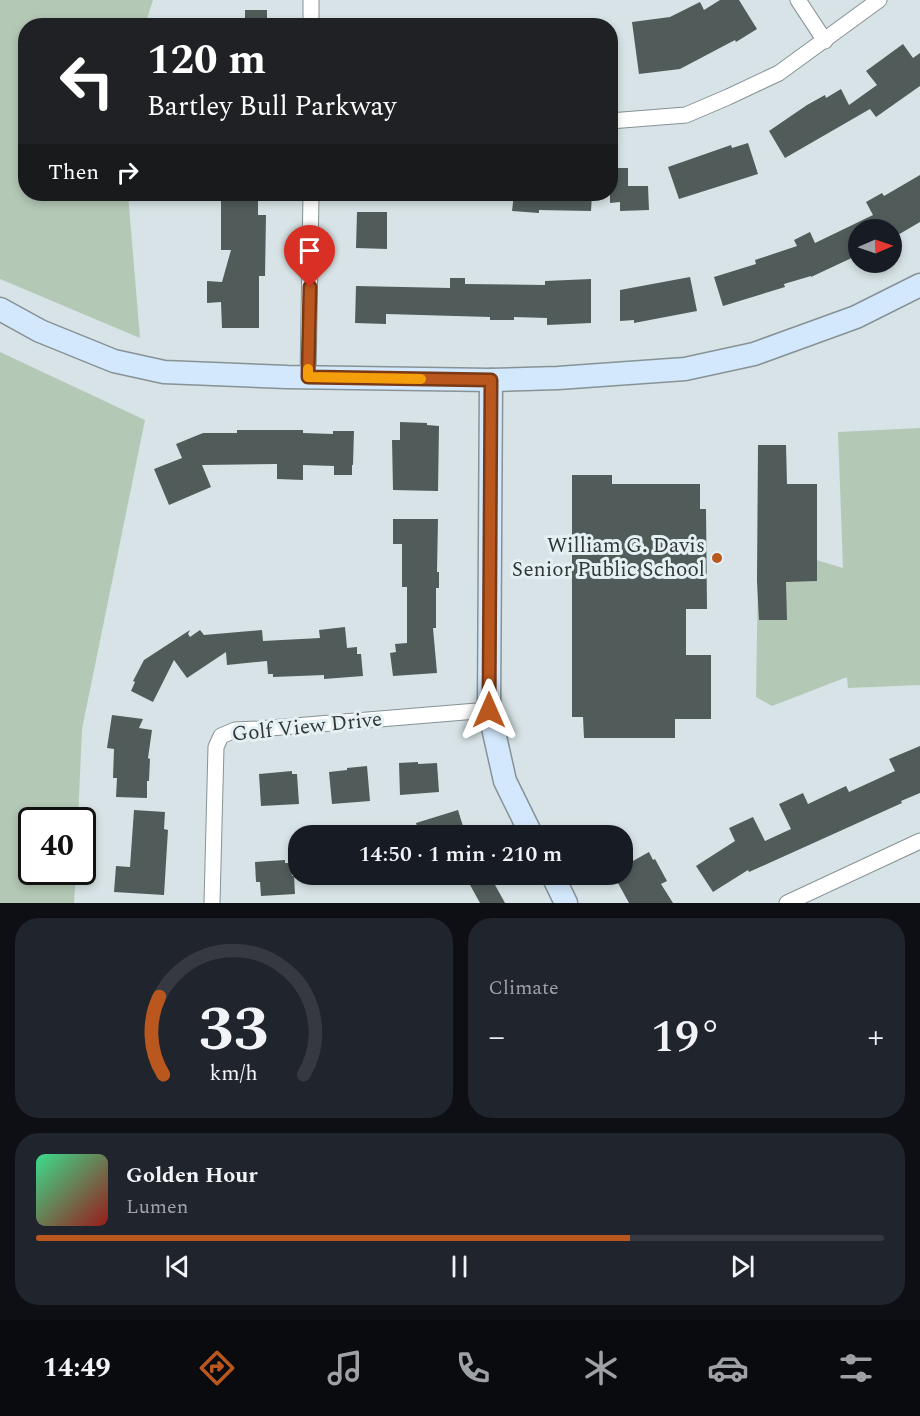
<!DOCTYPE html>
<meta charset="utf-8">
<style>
:root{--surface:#171b24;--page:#20242c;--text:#f1f3f6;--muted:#9ea1a6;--line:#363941;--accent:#ba571f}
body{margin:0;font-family:Spectral,serif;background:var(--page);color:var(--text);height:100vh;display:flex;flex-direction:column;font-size:22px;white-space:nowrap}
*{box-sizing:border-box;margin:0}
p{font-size:20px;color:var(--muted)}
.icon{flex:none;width:33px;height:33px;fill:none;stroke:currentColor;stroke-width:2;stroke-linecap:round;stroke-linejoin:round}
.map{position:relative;height:903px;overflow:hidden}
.panel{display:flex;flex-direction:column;gap:15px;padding:15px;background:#0d0f14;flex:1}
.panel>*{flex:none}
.banner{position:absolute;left:18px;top:18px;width:600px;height:183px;border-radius:24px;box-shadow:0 3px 9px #0003;background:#202124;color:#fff;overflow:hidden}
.needle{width:39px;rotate:88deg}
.controls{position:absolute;left:848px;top:219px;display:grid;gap:12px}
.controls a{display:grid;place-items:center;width:54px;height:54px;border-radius:50%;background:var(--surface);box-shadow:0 3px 9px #0003;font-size:30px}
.speed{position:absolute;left:18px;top:807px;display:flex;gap:12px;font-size:30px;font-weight:700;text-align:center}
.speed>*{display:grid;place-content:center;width:78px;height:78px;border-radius:50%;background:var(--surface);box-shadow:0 3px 9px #0003;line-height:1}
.speed .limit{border:3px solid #111;border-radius:9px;background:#fff;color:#111}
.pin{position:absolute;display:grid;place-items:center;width:51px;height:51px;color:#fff;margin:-62px -26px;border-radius:50% 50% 50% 0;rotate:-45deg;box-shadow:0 0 6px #0007}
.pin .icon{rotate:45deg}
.me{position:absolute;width:66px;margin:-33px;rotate:0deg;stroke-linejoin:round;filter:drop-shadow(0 0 4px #0008)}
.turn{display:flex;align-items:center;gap:21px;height:126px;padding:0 30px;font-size:27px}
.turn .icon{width:78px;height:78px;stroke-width:2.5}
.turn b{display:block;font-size:42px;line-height:51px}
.then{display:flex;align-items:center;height:57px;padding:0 30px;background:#0003;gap:12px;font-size:22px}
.big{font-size:45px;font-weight:600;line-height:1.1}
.panel .tile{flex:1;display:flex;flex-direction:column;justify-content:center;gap:9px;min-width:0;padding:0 21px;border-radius:24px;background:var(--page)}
.panel .dial{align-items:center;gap:0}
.dial svg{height:156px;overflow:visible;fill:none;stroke:var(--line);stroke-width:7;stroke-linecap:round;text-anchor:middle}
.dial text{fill:var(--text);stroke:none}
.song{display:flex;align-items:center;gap:18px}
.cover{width:72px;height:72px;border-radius:9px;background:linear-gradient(135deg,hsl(150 70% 55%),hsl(0 70% 35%))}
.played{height:6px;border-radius:3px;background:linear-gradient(90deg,var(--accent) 70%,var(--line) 70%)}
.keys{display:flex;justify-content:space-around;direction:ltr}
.heat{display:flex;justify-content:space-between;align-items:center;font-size:33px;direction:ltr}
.panel .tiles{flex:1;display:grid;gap:15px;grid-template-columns:1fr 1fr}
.tile:last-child{grid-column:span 2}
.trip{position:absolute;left:288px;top:825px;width:345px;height:60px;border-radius:24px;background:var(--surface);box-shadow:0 3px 9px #0003;font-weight:600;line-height:60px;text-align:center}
.tabs{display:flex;height:96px;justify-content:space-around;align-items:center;background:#090b0e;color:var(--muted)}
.tabs .icon{width:42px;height:42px}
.tabs .active{color:var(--accent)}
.tabs b{font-size:27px;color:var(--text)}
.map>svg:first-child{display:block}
</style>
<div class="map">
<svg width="920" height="903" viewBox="0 0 920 903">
<rect width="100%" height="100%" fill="#d7e3e6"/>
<g fill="#b4c8b6">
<polygon points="0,0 153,0 145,25 26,26 26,194 128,194 140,338 0,279"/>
<polygon points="0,352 145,420 82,729 78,820 32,820 32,872 76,872 74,903 0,903"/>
<polygon points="920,428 920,685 848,688 847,677 772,706 756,697 758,570 813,559 843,568 838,432"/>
</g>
<g fill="#515c5a">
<polygon points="720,0 739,0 757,29 736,42 735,40 680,69 639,74 632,22 670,17 700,2 704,10"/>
<rect x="245" y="10" width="22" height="16"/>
<polygon points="903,44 913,58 920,53 920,86 876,117 870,109 785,158 769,131 807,105 825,95 826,98 841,89 849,105 877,85 866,71"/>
<polygon points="748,143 758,174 679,199 668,167 731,145 732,148"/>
<polygon points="610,168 628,168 628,186 648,186 649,210 620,211 620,202 610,203"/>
<polygon points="920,175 920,222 891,239 891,230 858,230 858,255 811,277 811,276 784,284 785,287 723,306 714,277 756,264 755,260 797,246 794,240 810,232 815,243 873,215 866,202 882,193 884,196"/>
<polygon points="221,194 258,194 258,215 266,215 265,276 259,276 259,328 222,328 221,302 207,303 207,281 222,282 231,250 221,250"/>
<polygon points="514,194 592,194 591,211 539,210 539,213 512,211"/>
<polygon points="357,212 387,212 387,249 356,248"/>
<polygon points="690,277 697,311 634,323 634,320 620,321 620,290"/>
<polygon points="450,278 465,278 465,284 545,285 545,281 591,279 591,323 547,325 547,318 514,317 514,320 490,320 490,317 386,314 386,324 355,323 356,286 450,288"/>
<polygon points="400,422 427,423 427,425 439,426 438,491 393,490 392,440 400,440"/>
<polygon points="237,430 303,430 303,433 333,434 333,431 354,431 353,465 352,465 352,475 334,475 334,466 303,465 303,480 277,479 277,464 202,465 211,487 169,505 154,469 182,458 176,444 203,433 237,433"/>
<polygon points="758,445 786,445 787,484 817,484 817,581 786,582 787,620 759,620 757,581"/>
<polygon points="572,475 612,475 612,484 700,484 700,509 706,509 707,609 686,609 686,655 711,655 711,719 675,719 675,738 584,738 583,717 572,717"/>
<polygon points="393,519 438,519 437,572 439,572 439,588 436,588 436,628 433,628 437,673 393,676 390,653 396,652 395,644 407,643 407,587 402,587 402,544 393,544"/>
<polygon points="345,627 347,648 357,647 357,654 361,654 363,676 324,679 324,675 273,677 273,674 268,674 267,661 227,665 226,652 187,678 174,660 153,702 131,691 135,682 133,681 144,660 190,630 188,634 190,637 200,630 204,635 262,630 263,641 320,638 319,630"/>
<polygon points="112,715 143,719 139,728 152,730 148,758 150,759 149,781 147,781 147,798 116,797 117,778 113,778 114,749 107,748"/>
<polygon points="920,746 920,793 901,801 902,803 749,872 748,870 713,892 696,866 735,841 729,828 753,817 765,841 791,829 779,804 803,793 808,804 846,786 849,792 895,771 889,759"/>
<polygon points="418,762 418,764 437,763 439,792 400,795 399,763"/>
<polygon points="367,766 370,801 332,804 329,772 347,770 347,768"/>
<polygon points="292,771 292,774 297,774 299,804 261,806 259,774"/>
<polygon points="134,810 165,812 164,829 168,830 164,895 114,892 116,866 130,867"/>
<polygon points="458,810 466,836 420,836 416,823"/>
<polygon points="649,852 653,860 655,859 667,881 661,884 673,903 629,903 613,874 622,874 622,867"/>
<polygon points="285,860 285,863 291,863 292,876 294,876 295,894 261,896 260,882 256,882 255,862"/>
<polygon points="464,874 489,874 505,903 480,903"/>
</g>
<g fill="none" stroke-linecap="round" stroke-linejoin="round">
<g stroke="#879295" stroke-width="17">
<g id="street">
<polyline points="311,0 311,26"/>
<polyline points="798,0 825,41"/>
<polyline points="610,121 686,115 728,97 779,73 879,0"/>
<polyline points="308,377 311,194"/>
<polyline points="212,903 216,747 221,736 235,730 258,729 489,710"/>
<polyline points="787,903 920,841"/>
</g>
</g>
<g stroke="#879295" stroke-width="25">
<g id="secondary">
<polyline points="0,309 40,331 114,361 164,372 287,377 491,380 558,378 685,369 754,354 856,317 920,285"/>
<polyline points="491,380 489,710 505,781 532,836"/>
<polyline points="552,874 566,903"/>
</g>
</g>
<use href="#street" stroke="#fff" stroke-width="15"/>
<use href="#secondary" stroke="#d3e8fc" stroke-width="22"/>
</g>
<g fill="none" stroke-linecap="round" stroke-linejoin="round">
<g stroke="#793914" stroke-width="15">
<polyline id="route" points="310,287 308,377 491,380 489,710"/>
</g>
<use href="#route" stroke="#ba571f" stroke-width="10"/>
<polyline stroke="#f59e0b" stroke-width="10" points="308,369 308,377 421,379"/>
</g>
<circle fill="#ba571f" stroke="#e4f0f3" stroke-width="2" cx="717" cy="558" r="6"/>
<g text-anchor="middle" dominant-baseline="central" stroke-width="6" stroke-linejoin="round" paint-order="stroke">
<g font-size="21" fill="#313637" stroke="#e4f0f3" text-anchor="end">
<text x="705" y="546">William G. Davis<tspan x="705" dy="24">Senior Public School</tspan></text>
</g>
<g font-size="21" fill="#313637" stroke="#e4f0f3">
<text transform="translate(307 727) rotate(-6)">Golf View Drive</text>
</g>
</g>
</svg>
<div class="controls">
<a><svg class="needle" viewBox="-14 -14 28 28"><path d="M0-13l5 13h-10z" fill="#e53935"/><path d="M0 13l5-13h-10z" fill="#9ea1a6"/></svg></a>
</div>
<div class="speed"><div class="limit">40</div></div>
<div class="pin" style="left:310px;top:287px;background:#d93025"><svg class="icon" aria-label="arrive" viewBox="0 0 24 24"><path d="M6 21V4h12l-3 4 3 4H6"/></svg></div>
<svg class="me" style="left:489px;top:710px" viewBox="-20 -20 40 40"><path d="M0-17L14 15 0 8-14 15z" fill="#ba571f" stroke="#fff" stroke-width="4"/></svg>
<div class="trip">14:50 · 1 min · 210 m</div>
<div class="banner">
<div class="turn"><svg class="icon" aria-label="left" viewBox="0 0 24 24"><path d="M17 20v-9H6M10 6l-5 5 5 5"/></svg><div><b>120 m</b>Bartley Bull Parkway</div></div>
<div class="then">Then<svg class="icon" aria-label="right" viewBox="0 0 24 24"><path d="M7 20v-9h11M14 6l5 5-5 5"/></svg></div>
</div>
</div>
<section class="panel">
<div class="tiles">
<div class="tile dial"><svg viewBox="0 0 100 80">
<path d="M14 69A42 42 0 1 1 86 69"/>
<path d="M14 69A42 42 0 0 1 12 29" stroke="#ba571f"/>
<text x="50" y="56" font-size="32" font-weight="700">33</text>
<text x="50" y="72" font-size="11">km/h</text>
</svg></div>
<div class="tile"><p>Climate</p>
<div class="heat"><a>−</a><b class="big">19°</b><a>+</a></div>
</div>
<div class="tile">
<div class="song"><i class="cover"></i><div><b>Golden Hour</b><p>Lumen</p></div></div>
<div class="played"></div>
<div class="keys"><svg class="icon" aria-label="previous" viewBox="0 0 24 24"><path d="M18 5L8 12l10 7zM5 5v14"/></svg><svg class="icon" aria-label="pause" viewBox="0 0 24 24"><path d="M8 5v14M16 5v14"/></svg><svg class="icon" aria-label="next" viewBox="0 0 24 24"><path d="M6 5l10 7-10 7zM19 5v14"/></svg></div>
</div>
</div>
</section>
<nav class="tabs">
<b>14:49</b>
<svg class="icon active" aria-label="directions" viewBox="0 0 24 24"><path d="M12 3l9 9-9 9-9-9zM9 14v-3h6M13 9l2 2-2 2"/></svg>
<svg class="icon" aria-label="music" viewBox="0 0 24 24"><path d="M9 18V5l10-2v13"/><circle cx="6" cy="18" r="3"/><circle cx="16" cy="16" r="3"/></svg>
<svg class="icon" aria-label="phone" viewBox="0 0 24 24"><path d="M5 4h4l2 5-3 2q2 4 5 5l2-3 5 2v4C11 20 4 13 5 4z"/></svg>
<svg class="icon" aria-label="climate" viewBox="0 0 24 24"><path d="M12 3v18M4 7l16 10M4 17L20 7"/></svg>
<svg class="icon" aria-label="car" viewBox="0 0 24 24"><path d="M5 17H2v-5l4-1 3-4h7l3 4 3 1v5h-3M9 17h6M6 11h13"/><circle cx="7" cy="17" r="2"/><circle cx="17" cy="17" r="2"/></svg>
<svg class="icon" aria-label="filters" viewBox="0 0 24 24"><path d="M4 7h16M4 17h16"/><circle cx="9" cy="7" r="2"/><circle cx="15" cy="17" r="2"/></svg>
</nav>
